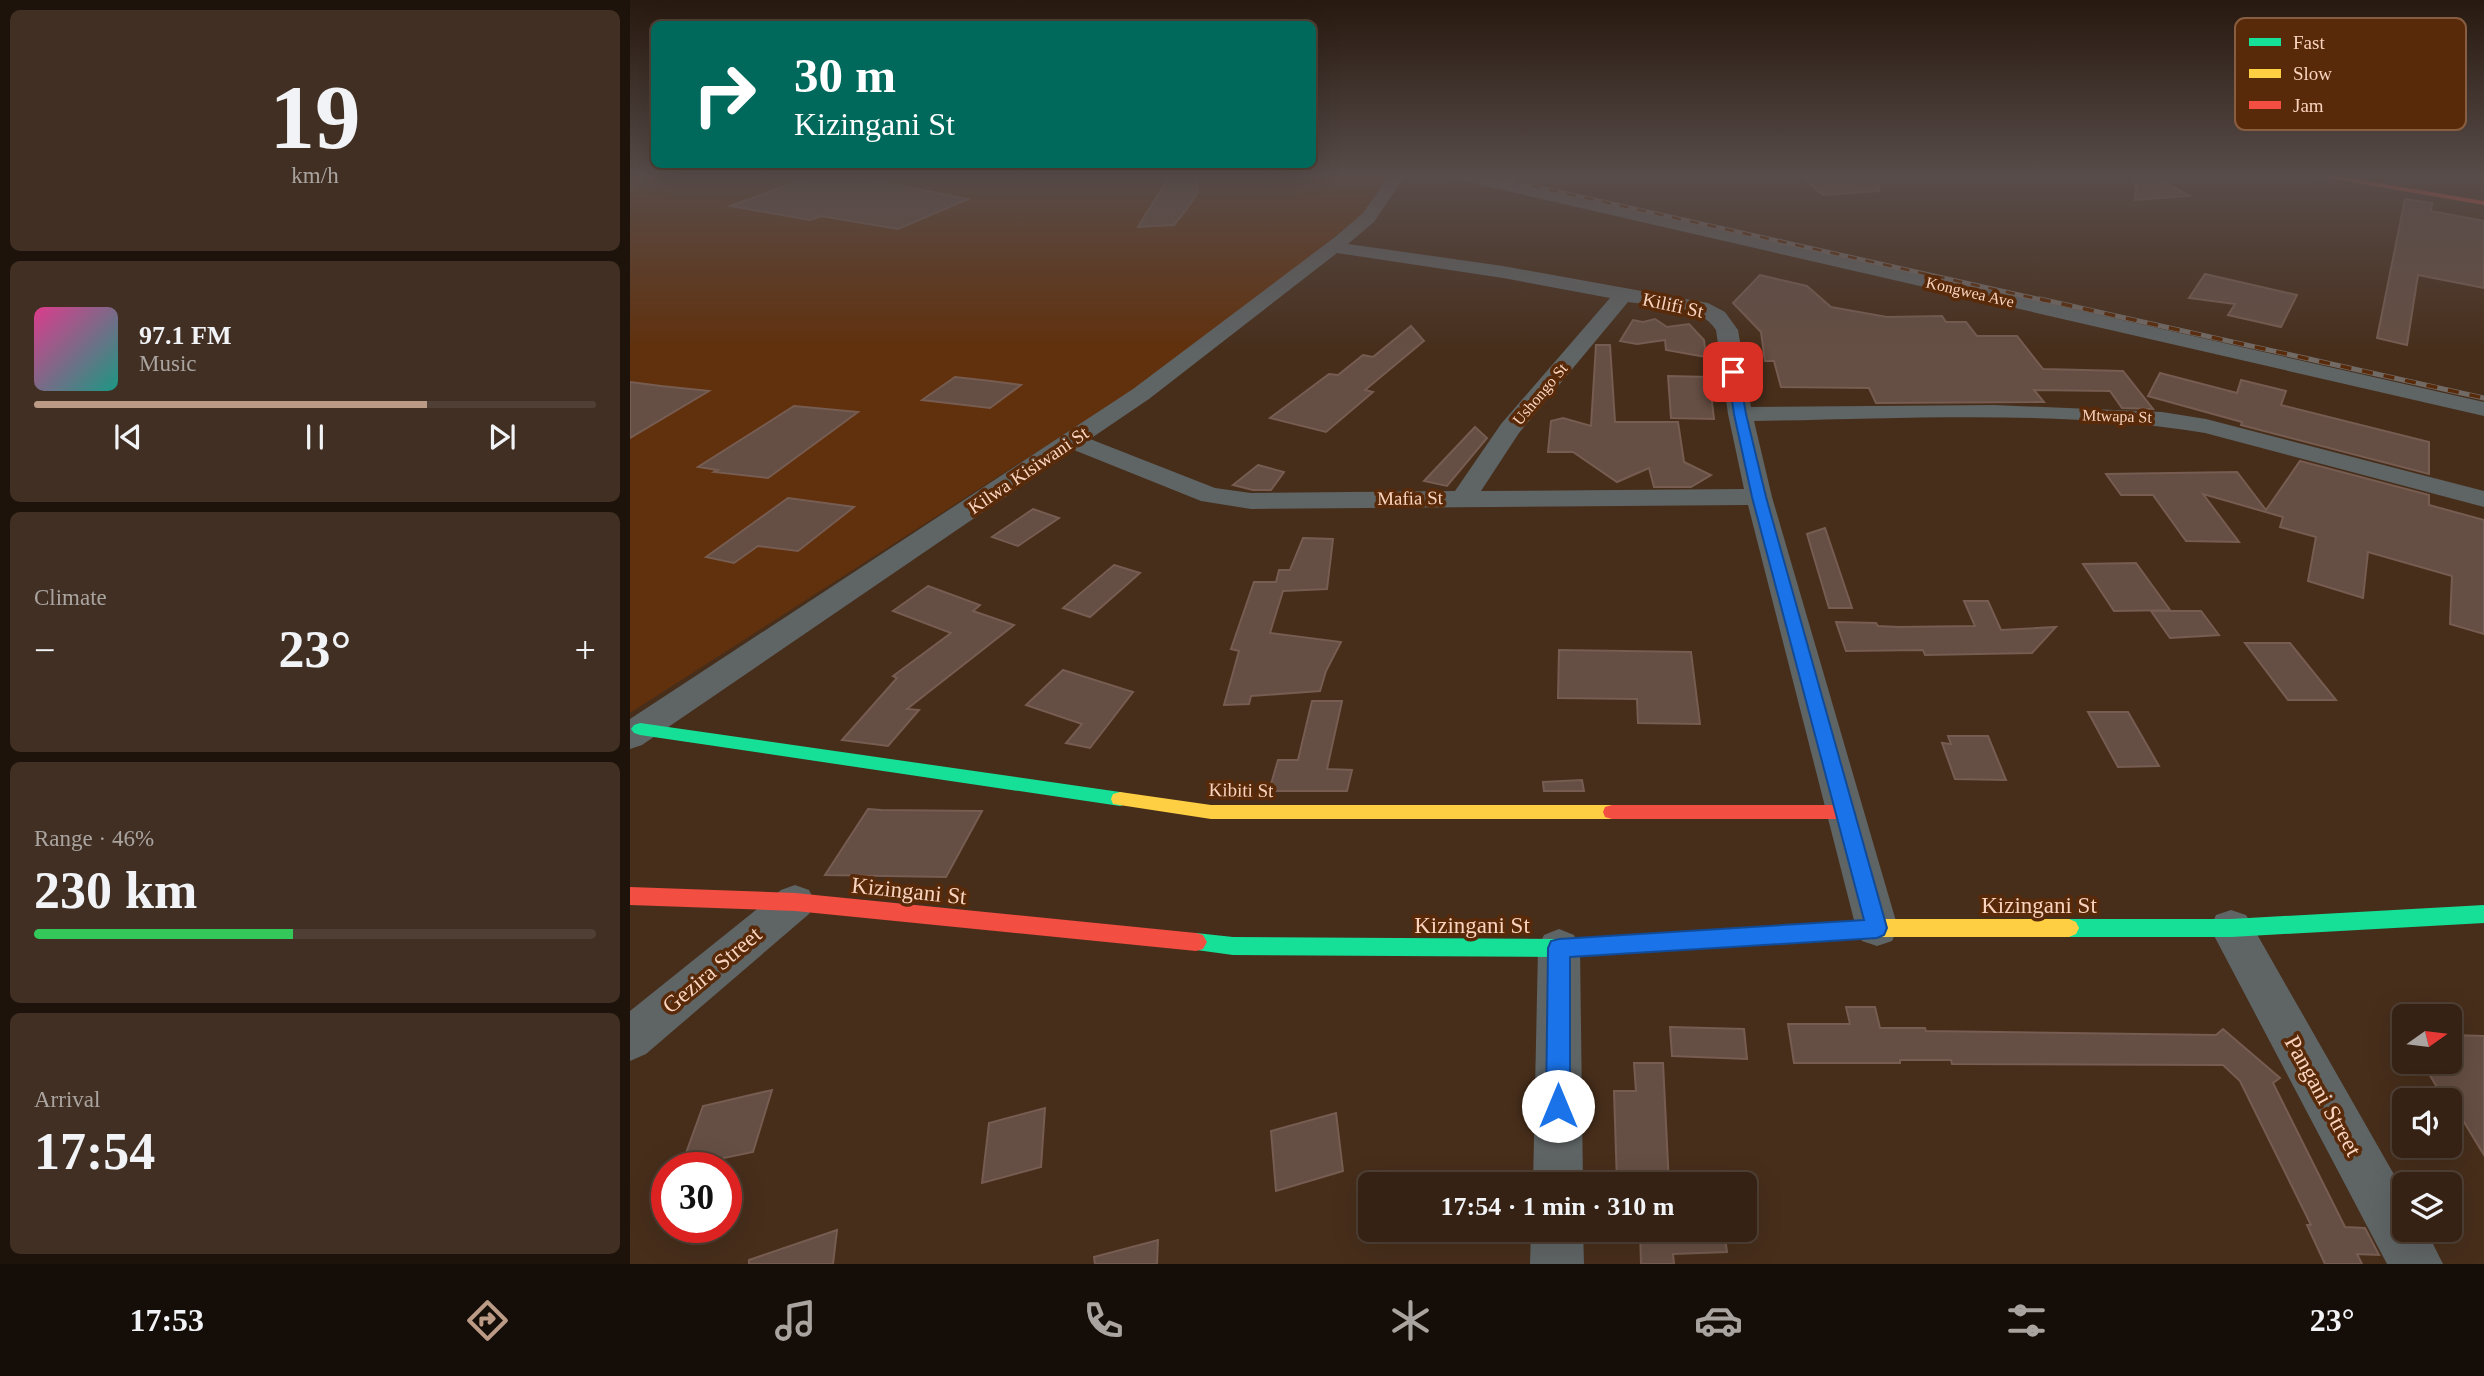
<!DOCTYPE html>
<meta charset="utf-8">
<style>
:root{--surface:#352214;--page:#402f22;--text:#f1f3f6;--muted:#aaa4a0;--line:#4f3f34;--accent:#bb9a86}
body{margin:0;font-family:Georgia,serif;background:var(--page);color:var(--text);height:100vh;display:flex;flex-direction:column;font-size:26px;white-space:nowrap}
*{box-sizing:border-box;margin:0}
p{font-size:23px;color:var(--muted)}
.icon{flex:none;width:38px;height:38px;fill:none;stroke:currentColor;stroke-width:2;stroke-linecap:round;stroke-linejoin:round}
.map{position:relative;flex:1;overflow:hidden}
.panel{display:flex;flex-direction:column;gap:10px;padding:10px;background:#1d130b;width:630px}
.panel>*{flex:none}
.top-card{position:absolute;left:21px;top:21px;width:665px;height:147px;border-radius:10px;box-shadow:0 7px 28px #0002,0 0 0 2px var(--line);background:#00695c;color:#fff;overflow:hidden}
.needle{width:46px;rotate:76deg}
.fabs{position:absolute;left:1762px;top:1004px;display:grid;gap:14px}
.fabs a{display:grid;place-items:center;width:70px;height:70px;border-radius:10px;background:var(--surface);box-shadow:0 7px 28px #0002,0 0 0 2px var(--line);font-size:35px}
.speed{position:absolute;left:21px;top:1152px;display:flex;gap:14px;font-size:35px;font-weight:700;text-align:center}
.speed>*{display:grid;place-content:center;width:91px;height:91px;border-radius:50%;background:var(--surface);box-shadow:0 7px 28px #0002,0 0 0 2px var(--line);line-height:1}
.speed .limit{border:10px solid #d22;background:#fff;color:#111}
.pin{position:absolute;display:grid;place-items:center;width:60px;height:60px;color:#fff;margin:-30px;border-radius:14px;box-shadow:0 4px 10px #0006}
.me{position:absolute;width:77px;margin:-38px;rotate:0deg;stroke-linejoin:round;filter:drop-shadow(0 0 5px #0008)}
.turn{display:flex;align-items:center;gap:24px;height:147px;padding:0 28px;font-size:32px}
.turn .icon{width:91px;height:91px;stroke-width:2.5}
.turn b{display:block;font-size:49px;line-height:60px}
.big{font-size:52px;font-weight:800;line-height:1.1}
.panel .tile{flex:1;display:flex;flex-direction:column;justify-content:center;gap:10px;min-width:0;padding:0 24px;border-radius:10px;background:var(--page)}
.panel .dial{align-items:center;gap:0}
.dial b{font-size:91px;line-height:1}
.song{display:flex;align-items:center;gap:21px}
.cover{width:84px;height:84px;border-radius:10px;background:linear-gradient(135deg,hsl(330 70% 55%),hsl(170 70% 35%))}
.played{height:7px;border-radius:4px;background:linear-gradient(90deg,var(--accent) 70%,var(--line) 70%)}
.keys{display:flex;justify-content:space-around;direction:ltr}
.heat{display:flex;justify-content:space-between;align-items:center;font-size:38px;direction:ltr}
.charge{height:10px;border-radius:5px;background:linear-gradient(90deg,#34c759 46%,var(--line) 0)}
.trip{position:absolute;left:728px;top:1172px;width:399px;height:70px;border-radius:10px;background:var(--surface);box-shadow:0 7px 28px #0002,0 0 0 2px var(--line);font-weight:800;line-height:70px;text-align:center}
.menu{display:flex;height:112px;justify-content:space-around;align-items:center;background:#150e08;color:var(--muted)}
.menu .icon{width:49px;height:49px}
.menu .selected{color:var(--accent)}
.menu b{font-size:32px;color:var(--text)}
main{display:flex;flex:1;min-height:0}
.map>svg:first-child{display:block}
</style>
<main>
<section class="panel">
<div class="tile dial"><b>19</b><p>km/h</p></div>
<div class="tile">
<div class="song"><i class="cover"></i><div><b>97.1 FM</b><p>Music</p></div></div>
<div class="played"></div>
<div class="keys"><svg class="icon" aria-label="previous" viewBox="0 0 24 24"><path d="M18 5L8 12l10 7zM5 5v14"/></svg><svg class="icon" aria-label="pause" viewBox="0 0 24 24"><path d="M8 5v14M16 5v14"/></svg><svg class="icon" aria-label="next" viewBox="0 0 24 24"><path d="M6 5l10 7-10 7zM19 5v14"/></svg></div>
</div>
<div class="tile"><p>Climate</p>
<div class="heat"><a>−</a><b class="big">23°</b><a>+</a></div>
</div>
<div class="tile"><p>Range · 46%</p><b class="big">230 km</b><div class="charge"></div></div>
<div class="tile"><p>Arrival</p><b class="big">17:54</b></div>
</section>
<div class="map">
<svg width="1854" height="1264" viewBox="0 0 1854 1264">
<rect width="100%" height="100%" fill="#472e1b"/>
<polygon fill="#61300c" points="0,174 783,174 556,356 0,713"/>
<g fill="#654e43" stroke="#765c51" stroke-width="2">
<polygon points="189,174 210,174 338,199 268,229 191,216 180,220 100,206"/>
<polygon points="541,174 566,174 568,192 559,206 544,225 508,227"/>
<polygon points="1169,174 1248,174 1249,191 1193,195"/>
<polygon points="1507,174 1521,174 1559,196 1505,200"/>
<polygon points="1775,199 1802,203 1801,211 1854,221 1854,288 1788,275 1777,345 1747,338"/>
<polygon points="1575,274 1667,295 1651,327 1598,315 1605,304 1559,298"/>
<polygon points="1130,275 1177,286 1201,307 1257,317 1312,316 1316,322 1336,322 1347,336 1387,336 1413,369 1493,371 1523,409 1492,408 1480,391 1404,390 1414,402 1246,403 1239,388 1151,387 1144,361 1135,361 1131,332 1103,303"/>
<polygon points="1025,319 1037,327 1059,324 1074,340 1076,357 1036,350 1035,340 1007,344 990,341 1003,320 1013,322"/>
<polygon points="781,326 794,341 735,390 743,392 696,432 640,418 699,374 708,375 733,355 743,357"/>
<polygon points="966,345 980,345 985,422 1048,422 1054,462 1081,475 1061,487 1024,487 1019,468 987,482 943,452 918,452 921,421 933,418 961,426"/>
<polygon points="1530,373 1607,393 1611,380 1656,391 1651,405 1799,442 1799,474 1611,425 1612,422 1518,396"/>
<polygon points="1038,376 1079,377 1084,419 1041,418"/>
<polygon points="325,377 361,381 391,385 360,408 292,400"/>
<polygon points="0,382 31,386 79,391 0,438"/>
<polygon points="164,406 228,412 138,478 84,472 88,470 68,467"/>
<polygon points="845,427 857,438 817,486 794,481"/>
<polygon points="1670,461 1799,495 1799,505 1854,520 1854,634 1820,624 1822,576 1738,552 1733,598 1678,581 1686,537 1650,527 1653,517 1573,494 1609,542 1556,541 1523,495 1491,495 1476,474 1607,472 1636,510"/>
<polygon points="628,465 654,472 641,490 623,490 603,485"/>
<polygon points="158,498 224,507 168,551 128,546 104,563 76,557"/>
<polygon points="403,509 429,518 388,546 362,537"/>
<polygon points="1195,528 1222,608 1199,608 1177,534"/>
<polygon points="673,538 703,539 697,589 653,591 640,633 711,642 696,671 690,691 621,696 619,704 594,705 609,651 601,649 624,582 646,582 649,570 660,570"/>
<polygon points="1506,563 1540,610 1484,611 1453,564"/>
<polygon points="484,565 510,573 460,617 433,608"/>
<polygon points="298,586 350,605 343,611 384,625 277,709 289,710 258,746 212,740 267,678 263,676 321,633 263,611"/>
<polygon points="1334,601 1358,601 1371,630 1426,627 1402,653 1295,655 1293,650 1216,651 1206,622 1246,623 1248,626 1269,627 1345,626"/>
<polygon points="1521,611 1571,611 1589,635 1540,638"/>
<polygon points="1615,643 1660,643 1706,700 1658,700"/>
<polygon points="929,650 1061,652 1070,724 1008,723 1007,699 928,698"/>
<polygon points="433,670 503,692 460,748 436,743 452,724 396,705"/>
<polygon points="682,701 712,701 697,769 722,770 717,791 639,791 648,760 668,760"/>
<polygon points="1458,712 1498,712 1529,766 1488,767"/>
<polygon points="1318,736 1358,736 1376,780 1325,779 1312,743 1321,744"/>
<polygon points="952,780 954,791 914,791 913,782"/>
<polygon points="238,809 251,810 352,811 316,877 195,875"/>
<polygon points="1216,1007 1245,1007 1250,1028 1295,1028 1296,1031 1586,1035 1593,1029 1650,1078 1643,1083 1715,1227 1735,1228 1749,1255 1727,1254 1732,1264 1695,1264 1677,1225 1681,1225 1610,1081 1593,1065 1322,1064 1321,1060 1270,1060 1270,1063 1164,1063 1158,1024 1220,1024"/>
<polygon points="1040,1027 1114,1029 1117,1059 1042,1056"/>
<polygon points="1820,1035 1854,1036 1854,1155 1814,1089 1808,1089 1792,1062 1820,1062"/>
<polygon points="1004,1063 1033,1063 1039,1185 987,1183 984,1091 1006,1091"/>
<polygon points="142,1090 123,1152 51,1167 73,1106"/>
<polygon points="415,1108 411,1167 352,1183 359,1123"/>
<polygon points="706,1113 713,1171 646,1191 641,1131"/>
<polygon points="207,1230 203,1264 119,1264 119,1260"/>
<polygon points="1010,1230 1094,1230 1097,1252 1043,1254 1044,1264 1011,1264"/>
<polygon points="528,1240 527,1264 465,1264 464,1257"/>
</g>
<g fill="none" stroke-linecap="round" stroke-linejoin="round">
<g fill="#5f6465" fill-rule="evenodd">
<path d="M 761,174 L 779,174 L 770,183 L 744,222 L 718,244 L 873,266 L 1078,303 L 1095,312 L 1108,330 L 1121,407 L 1364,405 L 1532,412 L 1576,419 L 1854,491 L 1854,507 L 1575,433 C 1432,409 1269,419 1124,421 L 1142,497 L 1268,928 L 1262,941 L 1247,946 L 1232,941 L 1226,928 L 1118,505 L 621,509 L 571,501 L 444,450 L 12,745 L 0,749 L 0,719 L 503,389 L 705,237 L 732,214 ZM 707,253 L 873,278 L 980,298 L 871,424 L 825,491 L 621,493 L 585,488 L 460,439 L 519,399 ZM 998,302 C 1026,306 1070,304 1086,330 L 1098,414 L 1114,489 L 851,491 L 889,433 Z"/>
<polygon points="818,174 848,174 1854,402 1854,416 825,179"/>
<polygon points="165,885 179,890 185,902 179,914 16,1054 0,1061 0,1011 151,890"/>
<polygon points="1601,910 1616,915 1774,1192 1774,1230 1796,1230 1813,1264 1757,1264 1580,928 1586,915"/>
<polygon points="929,929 944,935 950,948 953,1185 903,1185 908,948 914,935"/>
<polygon points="901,1230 953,1230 954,1264 900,1264"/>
</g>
<g fill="#16e098" fill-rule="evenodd">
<polygon points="10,723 490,792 497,794 499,799 497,804 490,806 10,735 4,733 1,729 4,725"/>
<polygon points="1854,905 1854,923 1601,937 1439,937 1432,934 1429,928 1432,922 1439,919 1601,919"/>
<polygon points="566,933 603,937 929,939 964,937 971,939 975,946 971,953 929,957 603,955 559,949 555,942 559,935"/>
</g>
<g fill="#ffcf43" fill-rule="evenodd">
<polygon points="490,792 581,805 982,805 989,807 991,812 989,817 982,819 581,819 483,804 481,799 483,794"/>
<polygon points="1247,919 1439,919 1446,922 1449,928 1446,934 1439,937 1247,937 964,955 957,953 953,946 957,939 964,937"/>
</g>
<g fill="#f24e42" fill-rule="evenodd">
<polygon points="1674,174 1695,174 1854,201 1854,205"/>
<polygon points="982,805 1216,805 1223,807 1225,812 1223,817 1216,819 982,819 975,817 973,812 975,807"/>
<polygon points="0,887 165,893 566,933 573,935 577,942 573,949 566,951 165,911 0,905"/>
</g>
<g stroke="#726a65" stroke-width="4.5">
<polyline id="rail-far1" points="849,174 1417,301"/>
</g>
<g stroke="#726a65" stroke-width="5">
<polyline id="rail" points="1410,299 1854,398"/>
</g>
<use href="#rail-far1" stroke="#592a09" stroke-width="2.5" stroke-dasharray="9" stroke-linecap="butt"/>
<use href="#rail" stroke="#592a09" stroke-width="3.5" stroke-dasharray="11" stroke-linecap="butt"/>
</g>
<linearGradient id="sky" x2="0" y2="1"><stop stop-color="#27190f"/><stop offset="0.5" stop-color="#584c4a"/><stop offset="1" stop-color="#584c4a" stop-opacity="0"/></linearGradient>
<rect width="1854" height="351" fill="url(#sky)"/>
<polygon fill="#1a73e8" stroke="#114b97" stroke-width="2" points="1103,368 1109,372 1116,414 1136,497 1257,928 1254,935 1247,938 940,957 940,1106 937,1114 928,1118 919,1114 916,1106 918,948 921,941 929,939 1234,920 1122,497 1104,414 1098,372"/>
<g text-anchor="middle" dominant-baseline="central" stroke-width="7" stroke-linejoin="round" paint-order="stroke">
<g font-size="16" fill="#fad4bf" stroke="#592a09">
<text transform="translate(1340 292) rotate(13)">Kongwea Ave</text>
<text transform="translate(910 394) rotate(-50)">Ushongo St</text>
<text transform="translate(1487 416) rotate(2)">Mtwapa St</text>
</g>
<g font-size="19" fill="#fad4bf" stroke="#592a09">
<text transform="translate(1043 305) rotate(12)">Kilifi St</text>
<text transform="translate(398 470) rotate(-34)">Kilwa Kisiwani St</text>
<text transform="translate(780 498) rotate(-1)">Mafia St</text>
<text transform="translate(611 790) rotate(1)">Kibiti St</text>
</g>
<g font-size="23" fill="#fad4bf" stroke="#592a09">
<text transform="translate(279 891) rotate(6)">Kizingani St</text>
<text x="1409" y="905">Kizingani St</text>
<text x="842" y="925">Kizingani St</text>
<text transform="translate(82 970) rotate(-40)">Gezira Street</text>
<text transform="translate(1693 1096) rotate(61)">Pangani Street</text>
</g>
</g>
<rect x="1605" y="18" width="231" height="112" rx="10" fill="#592a09" stroke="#895d40" stroke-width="2"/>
<rect x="1619" y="38" width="32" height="8" fill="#16e098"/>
<rect x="1619" y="69" width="32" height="9" fill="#ffcf43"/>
<rect x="1619" y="101" width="32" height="8" fill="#f24e42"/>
<g font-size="19" fill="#fad4bf">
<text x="1663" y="49">Fast</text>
<text x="1663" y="80">Slow</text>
<text x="1663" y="112">Jam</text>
</g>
</svg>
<div class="fabs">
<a><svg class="needle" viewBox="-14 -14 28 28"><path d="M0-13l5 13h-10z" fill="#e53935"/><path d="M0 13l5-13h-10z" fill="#aaa4a0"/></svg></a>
<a><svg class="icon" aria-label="sound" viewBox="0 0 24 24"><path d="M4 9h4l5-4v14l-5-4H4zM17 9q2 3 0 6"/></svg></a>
<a><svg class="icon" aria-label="layers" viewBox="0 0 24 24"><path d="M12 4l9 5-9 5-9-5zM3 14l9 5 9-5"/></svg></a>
</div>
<div class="speed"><div class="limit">30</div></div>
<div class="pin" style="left:1103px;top:372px;background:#d93025"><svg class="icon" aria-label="arrive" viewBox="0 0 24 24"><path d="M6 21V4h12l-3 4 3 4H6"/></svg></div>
<svg class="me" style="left:928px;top:1106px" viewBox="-20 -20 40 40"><circle r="19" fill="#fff"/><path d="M0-13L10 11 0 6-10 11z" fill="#1a73e8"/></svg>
<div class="trip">17:54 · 1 min · 310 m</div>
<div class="top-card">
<div class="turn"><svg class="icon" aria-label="right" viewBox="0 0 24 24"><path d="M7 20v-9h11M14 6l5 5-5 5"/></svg><div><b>30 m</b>Kizingani St</div></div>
</div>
</div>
</main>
<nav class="menu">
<b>17:53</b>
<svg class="icon selected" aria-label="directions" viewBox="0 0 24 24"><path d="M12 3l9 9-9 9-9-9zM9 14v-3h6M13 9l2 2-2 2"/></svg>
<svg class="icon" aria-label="music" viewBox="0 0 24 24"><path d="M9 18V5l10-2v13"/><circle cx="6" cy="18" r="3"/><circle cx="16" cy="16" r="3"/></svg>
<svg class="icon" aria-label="phone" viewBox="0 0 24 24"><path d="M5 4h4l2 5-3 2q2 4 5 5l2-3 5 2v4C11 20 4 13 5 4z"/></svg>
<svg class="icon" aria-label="climate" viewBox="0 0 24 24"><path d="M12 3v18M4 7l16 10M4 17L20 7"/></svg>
<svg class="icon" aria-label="car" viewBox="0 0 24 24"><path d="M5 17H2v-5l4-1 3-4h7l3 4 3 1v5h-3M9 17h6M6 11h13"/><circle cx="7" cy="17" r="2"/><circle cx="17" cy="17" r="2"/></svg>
<svg class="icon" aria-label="filters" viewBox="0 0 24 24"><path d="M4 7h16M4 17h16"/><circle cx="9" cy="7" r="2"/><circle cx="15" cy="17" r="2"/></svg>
<b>23°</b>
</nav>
